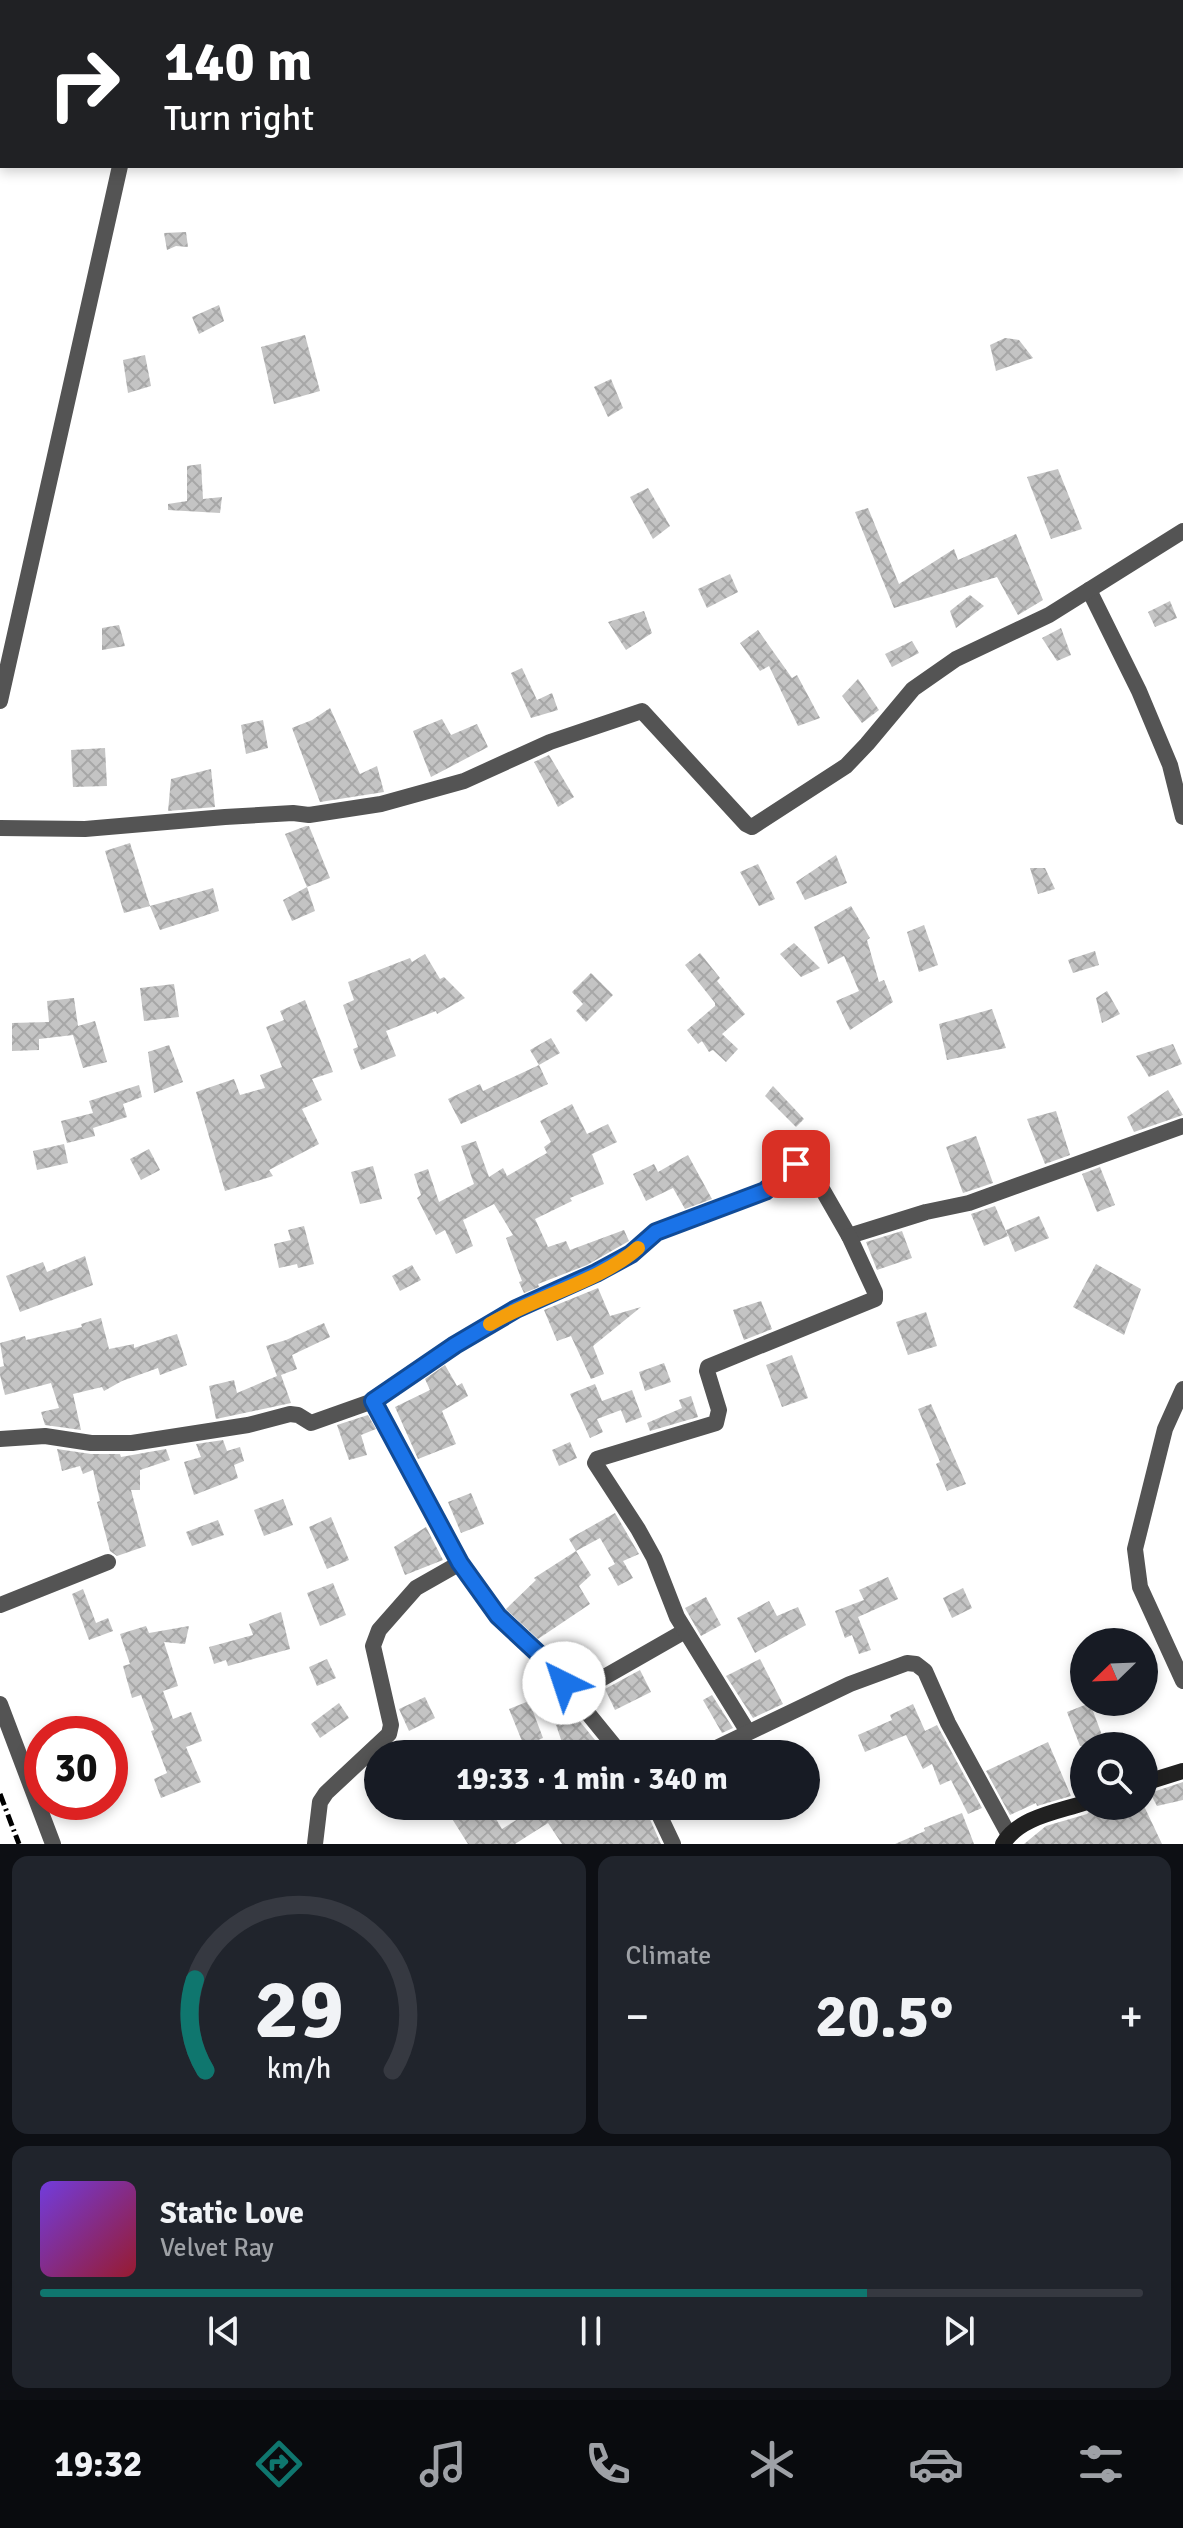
<!DOCTYPE html>
<meta charset="utf-8">
<style>
:root{--surface:#171b24;--page:#20242c;--text:#f1f3f6;--muted:#9ea1a6;--line:#363941;--accent:#0f766e}
body{margin:0;font-family:Signika,sans-serif;background:var(--page);color:var(--text);height:100vh;display:flex;flex-direction:column;font-size:30px;white-space:nowrap}
*{box-sizing:border-box;margin:0}
p{font-size:26px;color:var(--muted)}
.icon{flex:none;width:44px;height:44px;fill:none;stroke:currentColor;stroke-width:2;stroke-linecap:round;stroke-linejoin:round}
.map{position:relative;height:1844px;overflow:hidden}
.drawer{display:flex;flex-direction:column;gap:12px;padding:12px;background:#0d0f14;flex:1}
.drawer>*{flex:none}
.guide{position:absolute;left:0px;top:0px;width:1184px;height:168px;box-shadow:0 4px 12px #0003;background:#202124;color:#fff;overflow:hidden}
.needle{width:52px;rotate:247deg}
.tools{position:absolute;left:1070px;top:1628px;display:grid;gap:16px}
.tools a{display:grid;place-items:center;width:88px;height:88px;border-radius:50%;background:var(--surface);box-shadow:0 4px 12px #0003;font-size:40px}
.speed{position:absolute;left:24px;top:1716px;display:flex;gap:16px;font-size:40px;font-weight:700;text-align:center}
.speed>*{display:grid;place-content:center;width:104px;height:104px;border-radius:50%;background:var(--surface);box-shadow:0 4px 12px #0003;line-height:1}
.speed .limit{border:12px solid #d22;background:#fff;color:#111}
.pin{position:absolute;display:grid;place-items:center;width:68px;height:68px;color:#fff;margin:-34px;border-radius:16px;box-shadow:0 4px 12px #0006}
.me{position:absolute;width:88px;margin:-44px;rotate:319deg;stroke-linejoin:round;filter:drop-shadow(0 0 6px #0008)}
.turn{display:flex;align-items:center;gap:28px;height:168px;padding:0 32px;font-size:36px}
.turn .icon{width:104px;height:104px;stroke-width:2.5}
.turn b{display:block;font-size:56px;line-height:68px}
.big{font-size:60px;font-weight:700;line-height:1.1}
.drawer .widget{flex:1;display:flex;flex-direction:column;justify-content:center;gap:12px;min-width:0;padding:0 28px;border-radius:16px;background:var(--page)}
.drawer .dial{align-items:center;gap:0}
.dial svg{height:208px;overflow:visible;fill:none;stroke:var(--line);stroke-width:7;stroke-linecap:round;text-anchor:middle}
.dial text{fill:var(--text);stroke:none}
.song{display:flex;align-items:center;gap:24px}
.cover{width:96px;height:96px;border-radius:12px;background:linear-gradient(135deg,hsl(260 70% 55%),hsl(350 70% 35%))}
.played{height:8px;border-radius:4px;background:linear-gradient(90deg,var(--accent) 75%,var(--line) 75%)}
.keys{display:flex;justify-content:space-around;direction:ltr}
.heat{display:flex;justify-content:space-between;align-items:center;font-size:44px;direction:ltr}
.drawer .tiles{flex:1;display:grid;gap:12px;grid-template-columns:1fr 1fr}
.widget:last-child{grid-column:span 2}
.trip{position:absolute;left:364px;top:1740px;width:456px;height:80px;border-radius:40px;background:var(--surface);box-shadow:0 4px 12px #0003;font-weight:700;line-height:80px;text-align:center}
.tab-bar{display:flex;height:128px;justify-content:space-around;align-items:center;background:#090b0e;color:var(--muted)}
.tab-bar .icon{width:56px;height:56px}
.tab-bar .selected{color:var(--accent)}
.tab-bar b{font-size:36px;color:var(--text)}
.map>svg:first-child{display:block}
</style>
<div class="map">
<svg width="1183" height="1844" viewBox="0 0 1183 1844">
<defs>
<pattern id="building-cross-hatch" width="8" height="8" patternUnits="userSpaceOnUse" patternTransform="scale(2)"><rect width="8" height="8" fill="#c4c4c4"/><path d="M0 0l8 8M0 8l8-8" fill="none" stroke="#a7a7a7"/></pattern>
</defs>
<rect width="100%" height="100%" fill="#fff"/>
<g fill="url(#building-cross-hatch)">
<polygon points="186,232 188,247 176,246 167,250 164,233"/>
<polygon points="219,305 224,321 199,334 192,317"/>
<polygon points="305,335 320,391 274,404 261,347"/>
<polygon points="1005,338 1019,340 1033,358 996,371 990,345"/>
<polygon points="145,355 151,386 128,393 123,360"/>
<polygon points="611,379 623,408 608,417 594,387"/>
<polygon points="201,464 203,499 222,497 220,513 168,510 168,504 187,501 187,466"/>
<polygon points="1058,469 1082,529 1051,539 1027,477"/>
<polygon points="648,488 670,526 653,539 630,497"/>
<polygon points="868,508 899,584 954,549 958,560 1016,534 1043,600 1018,615 997,577 894,608 855,512"/>
<polygon points="730,574 738,592 707,608 698,589"/>
<polygon points="970,595 984,606 956,628 950,611"/>
<polygon points="1170,601 1177,618 1155,627 1148,612"/>
<polygon points="644,611 652,633 626,650 608,622"/>
<polygon points="119,625 125,646 102,650 102,628"/>
<polygon points="1061,628 1071,655 1057,661 1042,638"/>
<polygon points="758,630 792,678 797,675 820,718 798,726 769,666 760,671 740,643"/>
<polygon points="912,641 919,653 892,667 885,654"/>
<polygon points="522,668 537,700 552,693 558,710 531,718 511,673"/>
<polygon points="858,679 879,710 862,723 842,696"/>
<polygon points="330,708 360,774 377,766 384,792 320,802 292,728 312,720"/>
<polygon points="442,719 451,735 477,724 488,747 431,777 413,731"/>
<polygon points="263,720 268,748 246,754 241,725"/>
<polygon points="105,748 107,786 73,787 71,750"/>
<polygon points="549,755 574,797 558,807 534,762"/>
<polygon points="211,769 215,807 168,811 171,779"/>
<polygon points="306,826 309,826 330,878 307,887 285,834"/>
<polygon points="130,843 150,906 124,913 105,851"/>
<polygon points="836,855 847,883 805,900 796,882"/>
<polygon points="758,864 775,899 759,906 740,872"/>
<polygon points="1030,868 1045,868 1055,889 1038,894"/>
<polygon points="307,887 315,911 292,921 283,900"/>
<polygon points="213,888 219,911 160,930 150,906"/>
<polygon points="851,906 870,938 867,940 879,982 884,980 893,1002 850,1030 836,1001 859,991 844,956 828,964 814,927"/>
<polygon points="924,925 938,965 919,972 907,932"/>
<polygon points="794,943 820,968 801,977 780,954"/>
<polygon points="1095,951 1099,965 1073,973 1068,960"/>
<polygon points="700,953 720,978 717,981 745,1014 722,1034 738,1049 726,1062 713,1050 709,1052 702,1041 698,1044 687,1030 715,1006 715,1003 685,965"/>
<polygon points="425,954 440,979 444,977 465,998 437,1014 436,1011 386,1031 396,1056 361,1070 353,1049 358,1047 343,1005 354,1000 348,982 410,958 412,962"/>
<polygon points="591,973 613,995 586,1022 576,1011 583,1004 572,992"/>
<polygon points="174,984 179,1017 144,1021 140,988"/>
<polygon points="1107,991 1120,1014 1102,1023 1096,998"/>
<polygon points="74,998 78,1026 95,1021 107,1062 83,1068 73,1035 39,1039 39,1050 12,1051 12,1023 49,1022 47,1001"/>
<polygon points="305,1000 333,1072 312,1079 322,1100 302,1109 319,1144 269,1170 273,1176 225,1191 196,1092 234,1079 240,1095 265,1088 260,1075 282,1067 266,1027 284,1020 280,1011"/>
<polygon points="992,1009 1006,1048 947,1060 939,1024"/>
<polygon points="551,1038 560,1053 539,1065 530,1050"/>
<polygon points="1173,1044 1182,1064 1149,1077 1136,1056"/>
<polygon points="169,1045 183,1082 154,1093 148,1052"/>
<polygon points="539,1065 548,1084 461,1124 448,1099 480,1084 483,1091"/>
<polygon points="139,1085 142,1097 123,1104 127,1117 93,1128 95,1136 67,1143 61,1121 93,1113 89,1101"/>
<polygon points="773,1086 804,1119 796,1127 765,1096"/>
<polygon points="1168,1090 1183,1115 1134,1132 1127,1117"/>
<polygon points="572,1104 587,1134 608,1124 617,1142 592,1154 604,1184 570,1198 572,1201 535,1219 548,1247 566,1241 570,1250 624,1230 629,1241 587,1265 538,1284 539,1287 524,1293 519,1282 522,1281 506,1238 513,1235 494,1204 463,1220 473,1246 456,1254 445,1230 436,1235 417,1198 421,1195 414,1174 428,1169 439,1202 474,1184 461,1146 476,1141 489,1177 503,1168 507,1176 547,1153 544,1147 551,1142 540,1121"/>
<polygon points="1056,1111 1070,1155 1045,1164 1027,1119"/>
<polygon points="976,1136 993,1183 963,1193 946,1147"/>
<polygon points="64,1144 68,1163 37,1170 33,1151"/>
<polygon points="149,1149 160,1170 141,1180 130,1159"/>
<polygon points="688,1155 712,1199 685,1209 673,1188 646,1201 633,1174 654,1164 658,1172"/>
<polygon points="373,1166 382,1199 360,1204 351,1172"/>
<polygon points="1100,1167 1115,1205 1097,1212 1082,1174"/>
<polygon points="995,1206 1008,1236 984,1246 971,1214"/>
<polygon points="1039,1216 1049,1238 1015,1252 1006,1230"/>
<polygon points="304,1226 314,1264 298,1268 297,1264 279,1268 274,1244 291,1240 288,1230"/>
<polygon points="902,1231 912,1258 877,1270 866,1242"/>
<polygon points="85,1256 93,1285 20,1312 6,1276 43,1262 47,1272"/>
<polygon points="1096,1264 1141,1289 1124,1335 1073,1307"/>
<polygon points="412,1265 421,1280 400,1291 392,1276"/>
<polygon points="598,1288 610,1316 641,1307 593,1346 604,1374 591,1379 571,1336 557,1341 544,1310"/>
<polygon points="761,1301 772,1329 744,1340 733,1310"/>
<polygon points="926,1312 937,1346 908,1355 896,1322"/>
<polygon points="101,1318 109,1349 134,1344 134,1348 177,1334 187,1365 160,1375 158,1368 122,1381 104,1391 102,1387 73,1394 81,1430 45,1425 41,1412 59,1408 51,1383 5,1395 0,1375 0,1367 4,1366 0,1343 25,1336 26,1340 82,1327 81,1324"/>
<polygon points="324,1323 330,1337 292,1355 297,1369 281,1375 291,1403 216,1419 209,1386 234,1380 237,1393 277,1376 266,1346 286,1340"/>
<polygon points="792,1355 808,1398 782,1407 766,1365"/>
<polygon points="664,1363 671,1382 645,1391 639,1372"/>
<polygon points="445,1365 457,1386 462,1383 468,1396 442,1411 456,1444 418,1459 395,1407 430,1390 425,1379"/>
<polygon points="595,1384 602,1401 632,1390 642,1417 626,1423 621,1410 597,1419 603,1432 590,1438 570,1394"/>
<polygon points="691,1396 698,1417 650,1431 647,1423 682,1408 679,1400"/>
<polygon points="931,1404 966,1484 947,1491 936,1464 940,1462 918,1409"/>
<polygon points="368,1415 376,1429 361,1435 367,1455 349,1460 337,1425"/>
<polygon points="223,1440 227,1451 240,1447 244,1461 234,1465 238,1478 194,1495 184,1462 201,1457 196,1444"/>
<polygon points="570,1442 577,1458 559,1466 552,1450"/>
<polygon points="57,1449 91,1454 120,1454 121,1457 166,1449 170,1460 140,1470 140,1490 131,1490 146,1546 117,1556 110,1551 97,1502 100,1501 93,1470 83,1474 80,1466 62,1471"/>
<polygon points="471,1493 484,1524 461,1533 448,1502"/>
<polygon points="283,1499 293,1525 264,1536 254,1510"/>
<polygon points="615,1513 639,1554 623,1561 633,1578 618,1586 608,1568 615,1564 600,1538 576,1551 591,1575 579,1586 590,1604 538,1639 506,1609 536,1580 534,1578 576,1551 569,1539"/>
<polygon points="331,1517 349,1560 327,1569 309,1527"/>
<polygon points="218,1520 224,1535 192,1546 186,1532"/>
<polygon points="426,1527 443,1560 405,1575 394,1547"/>
<polygon points="888,1577 898,1599 858,1617 871,1650 859,1654 852,1635 845,1638 835,1611 864,1600 859,1590"/>
<polygon points="333,1583 346,1615 320,1626 307,1593"/>
<polygon points="963,1588 972,1608 952,1618 943,1598"/>
<polygon points="83,1589 96,1623 108,1618 113,1631 89,1640 72,1594"/>
<polygon points="706,1597 721,1625 701,1636 685,1608"/>
<polygon points="769,1601 777,1616 798,1607 806,1625 755,1653 737,1618"/>
<polygon points="281,1612 290,1649 228,1666 226,1660 214,1664 209,1647 253,1635 249,1624"/>
<polygon points="146,1626 149,1633 189,1626 185,1644 164,1642 178,1686 163,1691 173,1719 191,1712 202,1741 186,1747 201,1782 161,1798 154,1779 167,1773 151,1731 154,1730 141,1695 132,1698 123,1666 130,1664 120,1634"/>
<polygon points="327,1659 336,1678 317,1686 309,1667"/>
<polygon points="760,1659 783,1704 753,1718 726,1676"/>
<polygon points="640,1670 651,1692 615,1710 605,1689"/>
<polygon points="712,1695 733,1728 722,1733 703,1700"/>
<polygon points="425,1697 435,1718 409,1731 399,1709"/>
<polygon points="529,1701 543,1738 524,1746 509,1709"/>
<polygon points="339,1703 349,1718 320,1738 311,1724"/>
<polygon points="1090,1703 1106,1746 1080,1746 1067,1712"/>
<polygon points="913,1704 925,1731 937,1725 982,1808 968,1814 951,1780 940,1785 932,1764 923,1769 906,1735 865,1752 858,1735 892,1720 890,1715"/>
<polygon points="577,1718 604,1751 596,1754 566,1754 556,1725"/>
<polygon points="1048,1742 1071,1796 1037,1806 1036,1803 1010,1815 986,1771"/>
<polygon points="1183,1782 1183,1800 1157,1806 1150,1793"/>
<polygon points="444,1806 488,1806 502,1829 538,1806 603,1806 611,1819 630,1806 644,1806 661,1844 562,1844 548,1823 515,1844 468,1844"/>
<polygon points="1095,1806 1144,1806 1162,1844 1024,1844 1046,1826 1087,1814"/>
<polygon points="962,1813 974,1844 895,1844 925,1831 924,1828"/>
</g>
<g fill="none" stroke-linecap="round" stroke-linejoin="round">
<g stroke="#545454" stroke-width="16">
<polyline points="158,2 159,0"/>
<polyline points="1089,590 1139,691 1170,765 1183,817"/>
<polyline points="0,701 120,166"/>
<polyline points="0,828 85,829 225,817 293,813 309,815 381,804 464,781 550,742 642,711 746,824 752,827 846,766 867,744 913,689 956,659 1049,615 1183,531"/>
<polyline points="1183,1389 1165,1429 1135,1549 1140,1587 1183,1681"/>
<polyline points="373,1401 460,1563 498,1616 542,1657 621,1754"/>
<polyline points="0,1439 45,1436 91,1443 132,1443 248,1425 290,1414 298,1415 311,1423 373,1401 455,1345 516,1309 596,1273 631,1254 656,1232 765,1191 771,1186 774,1177 796,1164 805,1163 810,1168 849,1236 926,1212 969,1203 1183,1126"/>
<polyline points="0,1605 108,1562"/>
<polyline points="573,1695 685,1631"/>
<polyline points="0,1704 53,1844"/>
<polyline points="748,1732 677,1617 654,1558 638,1529 595,1463 597,1459 716,1423 719,1410 707,1371 708,1367 875,1299 875,1292 849,1236"/>
<polyline points="704,1754 850,1684 907,1663 916,1664 925,1671 948,1723 1009,1835"/>
<polyline points="655,1806 673,1844"/>
<polyline points="315,1844 320,1802 326,1793 389,1734 391,1725 373,1646 379,1630 416,1588 460,1563"/>
</g>
<g stroke="#212121" stroke-width="16">
<polyline points="1144,1783 1183,1771"/>
<path d="M 1003,1844 C 1019,1817 1057,1812 1084,1803"/>
</g>
<polyline stroke="#000" stroke-width="5" stroke-dasharray="12 4 2 4" stroke-linecap="butt" points="0,1794 19,1844"/>
</g>
<g fill="none" stroke-linecap="round" stroke-linejoin="round">
<g stroke="#114b97" stroke-width="20">
<polyline id="route" points="564,1683 542,1657 498,1616 460,1563 373,1401 455,1345 516,1309 596,1273 631,1254 656,1232 765,1191 771,1186 774,1177 796,1164"/>
</g>
<use href="#route" stroke="#1a73e8" stroke-width="14"/>
<path stroke="#f59e0b" stroke-width="14" d="M 490,1324 C 535,1297 601,1281 638,1248"/>
</g>
</svg>
<div class="tools">
<a><svg class="needle" viewBox="-14 -14 28 28"><path d="M0-13l5 13h-10z" fill="#e53935"/><path d="M0 13l5-13h-10z" fill="#9ea1a6"/></svg></a>
<a><svg class="icon" aria-label="search" viewBox="0 0 24 24"><circle cx="10" cy="10" r="6"/><path d="M15 15l6 6"/></svg></a>
</div>
<div class="speed"><div class="limit">30</div></div>
<div class="pin" style="left:796px;top:1164px;background:#d93025"><svg class="icon" aria-label="arrive" viewBox="0 0 24 24"><path d="M6 21V4h12l-3 4 3 4H6"/></svg></div>
<svg class="me" style="left:564px;top:1683px" viewBox="-20 -20 40 40"><circle r="19" fill="#fff"/><path d="M0-13L10 11 0 6-10 11z" fill="#1a73e8"/></svg>
<div class="trip">19:33 · 1 min · 340 m</div>
<div class="guide">
<div class="turn"><svg class="icon" aria-label="right" viewBox="0 0 24 24"><path d="M7 20v-9h11M14 6l5 5-5 5"/></svg><div><b>140 m</b>Turn right</div></div>
</div>
</div>
<section class="drawer">
<div class="tiles">
<div class="widget dial"><svg viewBox="0 0 100 80">
<path d="M14 69A42 42 0 1 1 86 69"/>
<path d="M14 69A42 42 0 0 1 10 34" stroke="#0f766e"/>
<text x="50" y="56" font-size="32" font-weight="700">29</text>
<text x="50" y="72" font-size="11">km/h</text>
</svg></div>
<div class="widget"><p>Climate</p>
<div class="heat"><a>−</a><b class="big">20.5°</b><a>+</a></div>
</div>
<div class="widget">
<div class="song"><i class="cover"></i><div><b>Static Love</b><p>Velvet Ray</p></div></div>
<div class="played"></div>
<div class="keys"><svg class="icon" aria-label="previous" viewBox="0 0 24 24"><path d="M18 5L8 12l10 7zM5 5v14"/></svg><svg class="icon" aria-label="pause" viewBox="0 0 24 24"><path d="M8 5v14M16 5v14"/></svg><svg class="icon" aria-label="next" viewBox="0 0 24 24"><path d="M6 5l10 7-10 7zM19 5v14"/></svg></div>
</div>
</div>
</section>
<nav class="tab-bar">
<b>19:32</b>
<svg class="icon selected" aria-label="directions" viewBox="0 0 24 24"><path d="M12 3l9 9-9 9-9-9zM9 14v-3h6M13 9l2 2-2 2"/></svg>
<svg class="icon" aria-label="music" viewBox="0 0 24 24"><path d="M9 18V5l10-2v13"/><circle cx="6" cy="18" r="3"/><circle cx="16" cy="16" r="3"/></svg>
<svg class="icon" aria-label="phone" viewBox="0 0 24 24"><path d="M5 4h4l2 5-3 2q2 4 5 5l2-3 5 2v4C11 20 4 13 5 4z"/></svg>
<svg class="icon" aria-label="climate" viewBox="0 0 24 24"><path d="M12 3v18M4 7l16 10M4 17L20 7"/></svg>
<svg class="icon" aria-label="car" viewBox="0 0 24 24"><path d="M5 17H2v-5l4-1 3-4h7l3 4 3 1v5h-3M9 17h6M6 11h13"/><circle cx="7" cy="17" r="2"/><circle cx="17" cy="17" r="2"/></svg>
<svg class="icon" aria-label="filters" viewBox="0 0 24 24"><path d="M4 7h16M4 17h16"/><circle cx="9" cy="7" r="2"/><circle cx="15" cy="17" r="2"/></svg>
</nav>
